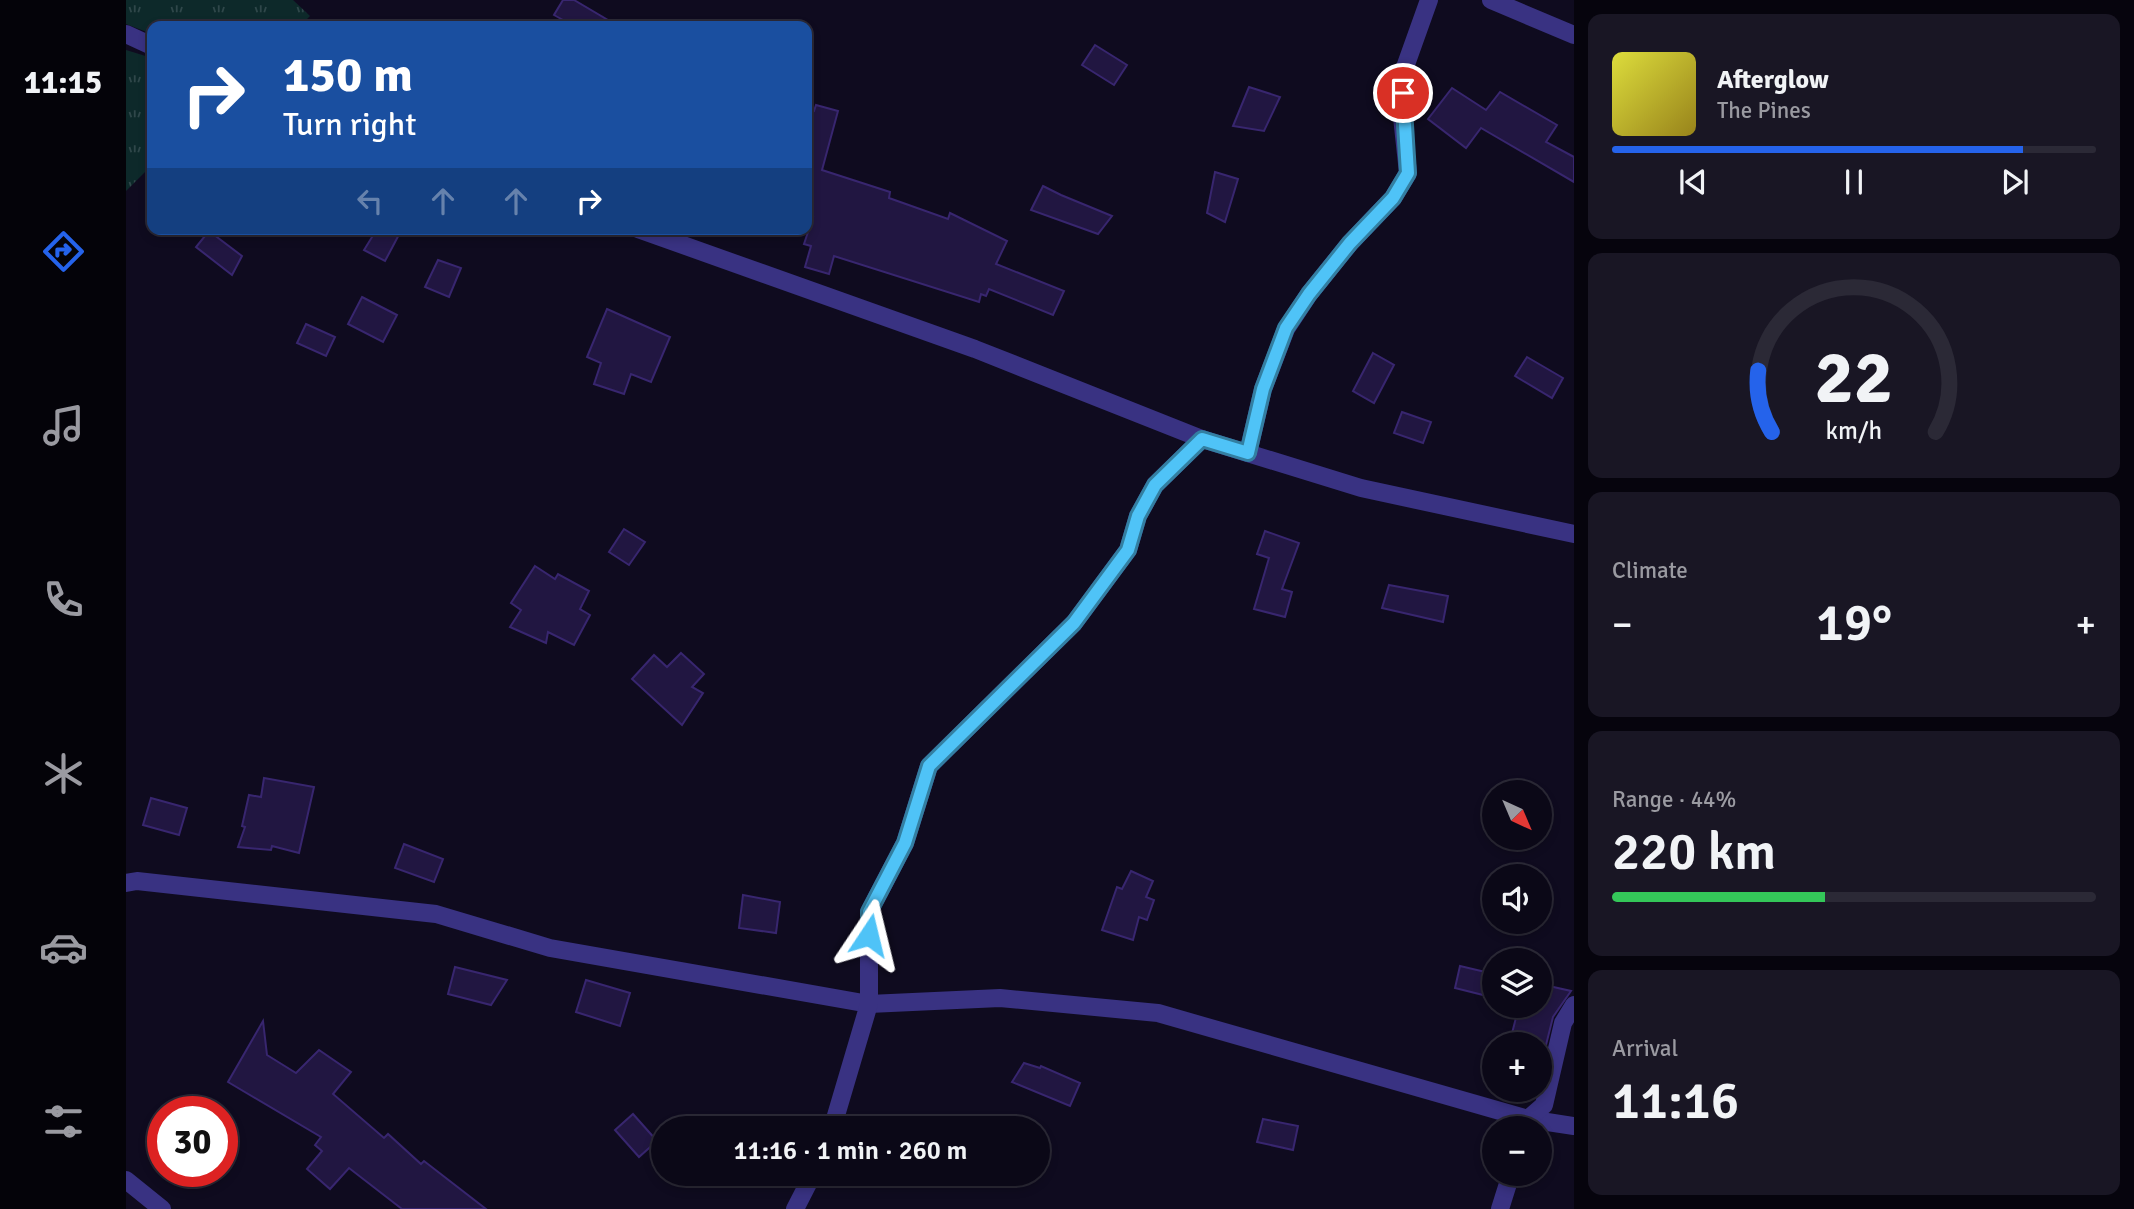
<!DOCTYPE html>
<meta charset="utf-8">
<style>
:root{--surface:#0b0817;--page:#191624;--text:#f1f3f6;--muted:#9a9aa1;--line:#2b2936;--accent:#2563eb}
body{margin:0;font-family:Signika,sans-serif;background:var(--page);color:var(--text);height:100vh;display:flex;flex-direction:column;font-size:26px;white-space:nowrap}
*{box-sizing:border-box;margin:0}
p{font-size:23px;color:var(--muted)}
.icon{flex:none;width:38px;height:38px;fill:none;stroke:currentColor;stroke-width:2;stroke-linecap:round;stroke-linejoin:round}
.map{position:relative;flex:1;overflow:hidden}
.side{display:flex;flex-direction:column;gap:14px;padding:14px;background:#06040d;width:560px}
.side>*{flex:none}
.banner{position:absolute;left:21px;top:21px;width:665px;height:214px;border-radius:14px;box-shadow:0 4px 10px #0003,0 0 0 2px var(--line);background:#1a4fa0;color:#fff;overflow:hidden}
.needle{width:46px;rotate:136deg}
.tools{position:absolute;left:1356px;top:780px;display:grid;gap:14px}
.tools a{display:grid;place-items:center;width:70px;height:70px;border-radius:50%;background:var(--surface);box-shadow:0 4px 10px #0003,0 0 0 2px var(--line);font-size:35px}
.speed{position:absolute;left:21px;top:1096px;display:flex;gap:14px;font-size:35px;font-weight:700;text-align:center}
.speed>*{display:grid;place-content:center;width:91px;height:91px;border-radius:50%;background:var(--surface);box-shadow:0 4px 10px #0003,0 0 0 2px var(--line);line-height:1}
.speed .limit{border:10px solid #d22;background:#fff;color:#111}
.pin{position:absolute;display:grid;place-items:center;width:60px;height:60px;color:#fff;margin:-30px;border:4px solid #fff;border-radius:50%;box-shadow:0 2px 7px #0007}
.me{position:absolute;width:77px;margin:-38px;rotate:10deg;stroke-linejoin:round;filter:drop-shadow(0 0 5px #0008)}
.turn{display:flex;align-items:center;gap:24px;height:147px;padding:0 21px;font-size:32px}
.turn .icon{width:91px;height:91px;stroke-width:2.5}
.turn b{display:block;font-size:49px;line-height:60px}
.lanes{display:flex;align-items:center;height:66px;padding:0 21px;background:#0003;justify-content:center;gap:35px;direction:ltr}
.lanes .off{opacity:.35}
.big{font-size:52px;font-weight:600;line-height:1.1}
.side .widget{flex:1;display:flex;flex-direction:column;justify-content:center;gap:10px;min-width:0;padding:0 24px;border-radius:14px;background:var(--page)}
.side .dial{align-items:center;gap:0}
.dial svg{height:182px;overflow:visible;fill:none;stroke:var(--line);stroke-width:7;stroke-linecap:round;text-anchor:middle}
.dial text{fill:var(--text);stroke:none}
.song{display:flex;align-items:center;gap:21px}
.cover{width:84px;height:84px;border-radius:10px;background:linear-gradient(135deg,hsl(60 70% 55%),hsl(50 70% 35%))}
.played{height:7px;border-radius:4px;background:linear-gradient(90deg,var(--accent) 85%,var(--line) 85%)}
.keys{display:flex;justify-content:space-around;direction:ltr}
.heat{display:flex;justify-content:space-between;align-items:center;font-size:38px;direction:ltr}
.charge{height:10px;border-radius:5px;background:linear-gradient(90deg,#34c759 44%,var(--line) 0)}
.trip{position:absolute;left:525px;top:1116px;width:399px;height:70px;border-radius:35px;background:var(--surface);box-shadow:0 4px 10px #0003,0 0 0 2px var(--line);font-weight:600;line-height:70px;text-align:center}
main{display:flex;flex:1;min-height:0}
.menu{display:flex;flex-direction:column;width:126px;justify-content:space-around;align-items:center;background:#040309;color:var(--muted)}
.menu .icon{width:49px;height:49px}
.menu .active{color:var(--accent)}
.menu b{font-size:32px;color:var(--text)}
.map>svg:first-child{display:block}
</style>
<main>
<nav class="menu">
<b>11:15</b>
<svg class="icon active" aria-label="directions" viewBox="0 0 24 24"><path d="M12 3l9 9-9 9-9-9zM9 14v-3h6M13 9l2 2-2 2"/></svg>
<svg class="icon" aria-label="music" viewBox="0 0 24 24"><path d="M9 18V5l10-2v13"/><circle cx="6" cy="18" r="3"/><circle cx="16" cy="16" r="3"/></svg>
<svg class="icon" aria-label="phone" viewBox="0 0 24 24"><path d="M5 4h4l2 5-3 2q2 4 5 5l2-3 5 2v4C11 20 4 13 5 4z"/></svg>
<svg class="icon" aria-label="climate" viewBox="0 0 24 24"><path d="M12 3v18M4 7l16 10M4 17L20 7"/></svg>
<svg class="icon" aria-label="car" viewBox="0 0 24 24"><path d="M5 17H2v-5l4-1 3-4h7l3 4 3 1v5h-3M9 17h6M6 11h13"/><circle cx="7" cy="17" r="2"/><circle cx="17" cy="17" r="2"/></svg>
<svg class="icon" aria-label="filters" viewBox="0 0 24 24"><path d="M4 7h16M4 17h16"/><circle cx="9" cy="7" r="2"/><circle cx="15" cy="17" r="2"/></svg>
</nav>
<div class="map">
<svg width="1448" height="1209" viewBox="0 0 1448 1209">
<defs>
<pattern id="grass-tufts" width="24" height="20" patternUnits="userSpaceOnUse" patternTransform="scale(1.75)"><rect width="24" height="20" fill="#0d292a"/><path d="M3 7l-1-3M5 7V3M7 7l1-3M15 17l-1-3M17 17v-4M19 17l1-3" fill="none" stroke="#2f474a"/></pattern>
</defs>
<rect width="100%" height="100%" fill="#0f0b1f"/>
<g fill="url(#grass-tufts)">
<polygon points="0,0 167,0 184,16 174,26 26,26 26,34 0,24"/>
<polygon points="0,50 26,58 26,165 0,191"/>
</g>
<g fill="#211641" stroke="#38266f" stroke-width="2">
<polygon points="437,0 448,0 492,26 433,26 437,20 428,15"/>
<polygon points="969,45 1001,65 988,85 956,65"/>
<polygon points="1123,87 1154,97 1138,131 1107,126"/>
<polygon points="1326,88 1360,110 1374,92 1431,125 1420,142 1448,157 1448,182 1355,128 1340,148 1302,119"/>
<polygon points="690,105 712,111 696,170 764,192 763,198 822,219 824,213 881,241 870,264 938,291 927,315 863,289 860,296 855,294 853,302 708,256 703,274 679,267 685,246 678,244 687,217 681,215 681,109 688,111"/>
<polygon points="1089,172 1112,179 1099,222 1081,213"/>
<polygon points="917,186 935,195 986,216 972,234 905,210"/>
<polygon points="251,229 276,229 259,261 238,250"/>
<polygon points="83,231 116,256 106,275 70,247"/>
<polygon points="312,260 335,268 323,297 299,287"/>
<polygon points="236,297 271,315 257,342 222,324"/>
<polygon points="481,309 544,337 525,382 505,374 498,394 468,384 475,363 461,357"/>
<polygon points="180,324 209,337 200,356 171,343"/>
<polygon points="1247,353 1268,365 1248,403 1227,391"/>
<polygon points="1401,357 1437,378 1426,398 1389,376"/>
<polygon points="1276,412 1305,422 1297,443 1268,433"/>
<polygon points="498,529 519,542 503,565 483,552"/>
<polygon points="1139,531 1173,543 1156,589 1166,592 1159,617 1128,609 1143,558 1131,554"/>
<polygon points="409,566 429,579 432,574 463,591 454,609 464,615 448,645 422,632 420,643 384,627 395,610 385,603"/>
<polygon points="1263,585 1322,596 1317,622 1256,608"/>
<polygon points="555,653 578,674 566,687 577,693 556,725 506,679 528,655 541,667"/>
<polygon points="138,778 188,787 173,853 146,846 145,850 112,847 119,827 116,826 123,795 135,797"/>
<polygon points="25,798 61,808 53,835 17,825"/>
<polygon points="278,844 317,859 308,882 269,868"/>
<polygon points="1005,871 1027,881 1020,897 1028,900 1021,920 1013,917 1007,940 976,930 991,887 996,889"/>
<polygon points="617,895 654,902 650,933 613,928"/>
<polygon points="1334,966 1368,974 1365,997 1329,988"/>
<polygon points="329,967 381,980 365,1005 322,994"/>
<polygon points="460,980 504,993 494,1026 450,1012"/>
<polygon points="1414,984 1445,991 1427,1017 1420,1045 1383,1045 1393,1006 1414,1006"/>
<polygon points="137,1021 141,1055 170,1073 193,1050 225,1072 207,1094 258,1138 262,1134 295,1164 298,1161 360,1209 276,1209 223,1168 204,1189 181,1169 196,1151 189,1145 195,1137 102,1082"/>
<polygon points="898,1063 914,1068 915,1066 954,1083 944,1106 886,1082"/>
<polygon points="507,1114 531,1141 513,1157 489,1130"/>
<polygon points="1137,1119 1172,1126 1167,1150 1131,1142"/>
</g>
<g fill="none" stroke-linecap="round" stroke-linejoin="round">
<g stroke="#393282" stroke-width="18">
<polyline points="1365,0 1448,35"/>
<polyline points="0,34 26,46"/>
<polyline points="512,229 849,349 1076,439 1235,488 1448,534"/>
<polyline points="1122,453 1137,389 1160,329 1183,294 1224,243 1267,198 1282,173 1276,117 1278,70 1303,0"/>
<polyline points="0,883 11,881 310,914 424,948 743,1004 874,998 1032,1013 1402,1119 1448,1126"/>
<polyline points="1400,1125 1402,1119 1418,1105 1437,1023 1448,1005"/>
<polyline points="706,1129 743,1004 743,912 779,843 803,766 948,623 1002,550 1012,516 1029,485 1076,439"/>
<polyline points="0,1180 36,1209"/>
<polyline points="669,1209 687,1174"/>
<polyline points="1374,1209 1385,1174"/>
</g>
</g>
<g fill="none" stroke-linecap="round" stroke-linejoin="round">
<g stroke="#337fa1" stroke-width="18">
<polyline id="route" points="743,935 743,912 779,843 803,766 948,623 1002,550 1012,516 1029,485 1076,439 1122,453 1137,389 1160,328 1183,294 1224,243 1267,198 1282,173 1277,93"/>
</g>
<use href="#route" stroke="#4fc3f7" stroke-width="12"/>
</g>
</svg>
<div class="tools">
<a><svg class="needle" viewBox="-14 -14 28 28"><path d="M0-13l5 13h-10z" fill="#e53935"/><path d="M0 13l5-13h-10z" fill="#9a9aa1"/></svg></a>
<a><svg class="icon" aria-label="sound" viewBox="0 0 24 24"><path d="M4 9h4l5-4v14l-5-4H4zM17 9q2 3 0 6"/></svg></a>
<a><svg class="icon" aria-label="layers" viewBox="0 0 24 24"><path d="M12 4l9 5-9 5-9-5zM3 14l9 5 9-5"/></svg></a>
<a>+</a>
<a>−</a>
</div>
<div class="speed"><div class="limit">30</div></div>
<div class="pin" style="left:1277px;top:93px;background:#d93025"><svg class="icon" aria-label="arrive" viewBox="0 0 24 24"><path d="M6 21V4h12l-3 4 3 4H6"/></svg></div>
<svg class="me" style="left:743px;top:935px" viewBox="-20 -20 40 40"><path d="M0-17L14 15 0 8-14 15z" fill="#4fc3f7" stroke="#fff" stroke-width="4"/></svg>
<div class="trip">11:16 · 1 min · 260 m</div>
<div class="banner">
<div class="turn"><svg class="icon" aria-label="right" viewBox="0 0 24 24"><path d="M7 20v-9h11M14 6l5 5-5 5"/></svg><div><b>150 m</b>Turn right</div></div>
<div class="lanes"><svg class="icon off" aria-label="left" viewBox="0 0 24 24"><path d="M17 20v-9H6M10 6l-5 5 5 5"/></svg><svg class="icon off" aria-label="ahead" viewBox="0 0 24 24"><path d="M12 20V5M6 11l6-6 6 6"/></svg><svg class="icon off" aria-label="ahead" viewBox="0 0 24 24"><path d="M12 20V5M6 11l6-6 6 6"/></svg><svg class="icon" aria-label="right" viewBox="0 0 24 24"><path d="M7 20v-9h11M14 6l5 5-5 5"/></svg></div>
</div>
</div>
<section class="side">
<div class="widget">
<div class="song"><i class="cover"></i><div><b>Afterglow</b><p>The Pines</p></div></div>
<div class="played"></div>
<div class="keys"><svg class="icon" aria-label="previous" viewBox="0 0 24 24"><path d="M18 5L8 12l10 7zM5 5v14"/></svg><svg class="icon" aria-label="pause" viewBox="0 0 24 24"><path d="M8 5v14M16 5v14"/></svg><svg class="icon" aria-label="next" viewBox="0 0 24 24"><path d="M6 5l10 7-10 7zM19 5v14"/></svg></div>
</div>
<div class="widget dial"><svg viewBox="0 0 100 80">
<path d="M14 69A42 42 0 1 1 86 69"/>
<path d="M14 69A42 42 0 0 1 8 42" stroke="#2563eb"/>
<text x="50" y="56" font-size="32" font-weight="700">22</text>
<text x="50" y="72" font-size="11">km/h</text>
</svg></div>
<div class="widget"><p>Climate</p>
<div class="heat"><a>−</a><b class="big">19°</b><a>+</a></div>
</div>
<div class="widget"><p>Range · 44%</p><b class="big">220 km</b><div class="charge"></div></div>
<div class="widget"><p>Arrival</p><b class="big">11:16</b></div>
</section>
</main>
